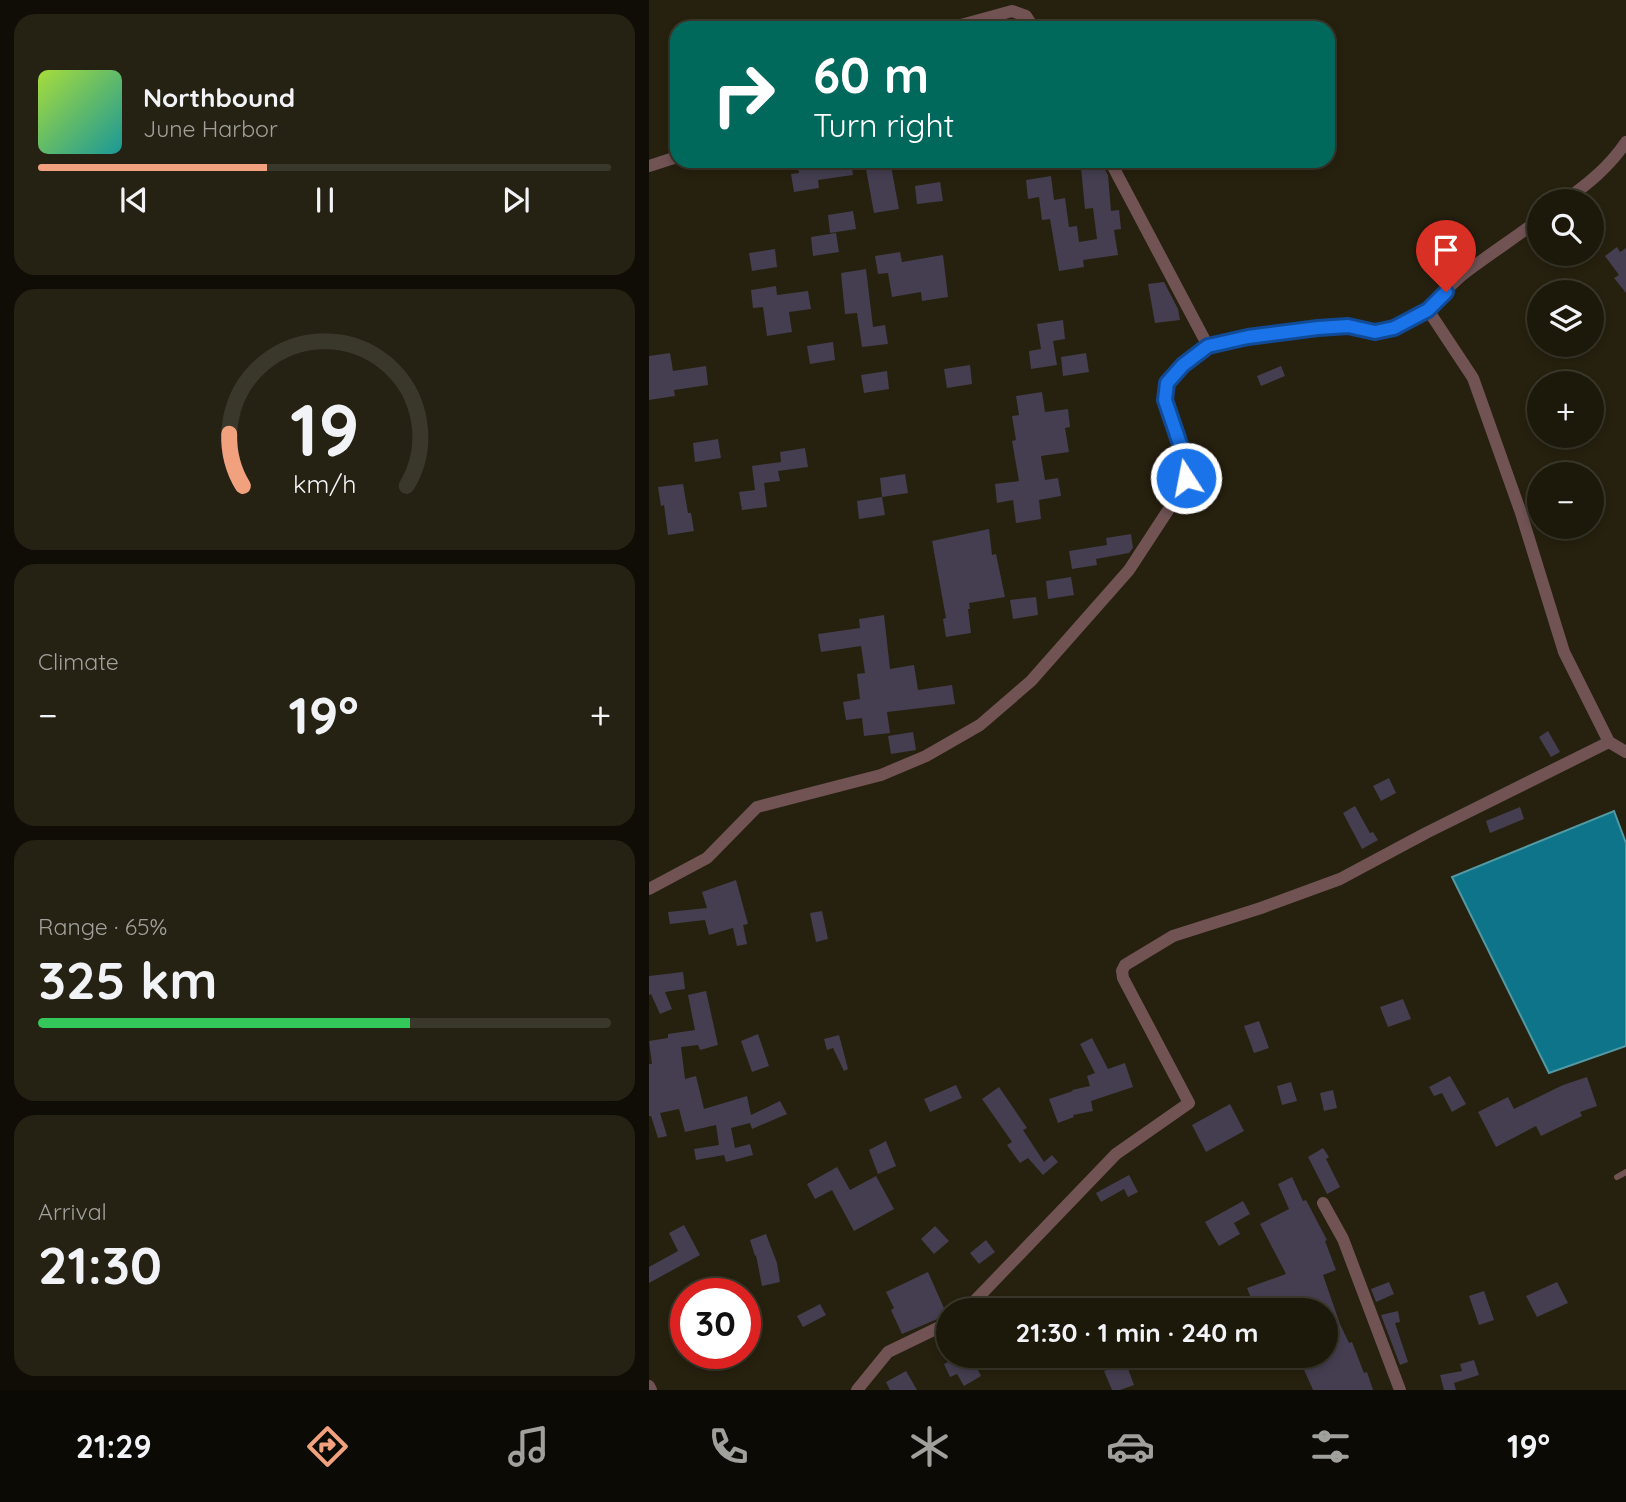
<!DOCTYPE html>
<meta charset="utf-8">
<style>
:root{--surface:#1c180a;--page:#252113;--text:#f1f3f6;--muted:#a0a09c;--line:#3a372b;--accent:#f1a17d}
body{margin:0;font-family:Quicksand,sans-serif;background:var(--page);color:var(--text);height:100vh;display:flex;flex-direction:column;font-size:26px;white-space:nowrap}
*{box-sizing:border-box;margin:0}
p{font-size:23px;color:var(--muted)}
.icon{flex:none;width:38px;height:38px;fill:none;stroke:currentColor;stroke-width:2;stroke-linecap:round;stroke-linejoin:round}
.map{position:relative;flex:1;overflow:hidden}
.details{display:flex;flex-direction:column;gap:14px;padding:14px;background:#0f0d06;width:649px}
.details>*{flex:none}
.top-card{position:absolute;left:21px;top:21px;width:665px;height:147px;border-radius:21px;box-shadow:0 4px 10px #0003,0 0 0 2px var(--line);background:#00695c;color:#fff;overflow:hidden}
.fabs{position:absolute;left:878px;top:189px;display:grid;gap:14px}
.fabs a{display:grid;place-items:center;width:77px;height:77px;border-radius:50%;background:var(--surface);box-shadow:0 4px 10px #0003,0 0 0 2px var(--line);font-size:35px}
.speed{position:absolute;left:21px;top:1278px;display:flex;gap:14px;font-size:35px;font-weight:700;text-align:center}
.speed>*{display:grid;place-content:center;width:91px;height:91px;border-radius:50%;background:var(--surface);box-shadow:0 4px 10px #0003,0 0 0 2px var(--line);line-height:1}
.speed .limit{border:10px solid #d22;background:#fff;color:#111}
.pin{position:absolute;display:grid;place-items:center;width:60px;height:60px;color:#fff;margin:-72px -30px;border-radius:50% 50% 50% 0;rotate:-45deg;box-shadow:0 0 7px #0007}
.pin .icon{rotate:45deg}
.me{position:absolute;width:77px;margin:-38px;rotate:349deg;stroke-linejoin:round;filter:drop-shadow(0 0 5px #0008)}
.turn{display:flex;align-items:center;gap:24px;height:147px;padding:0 28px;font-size:32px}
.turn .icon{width:91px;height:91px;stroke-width:2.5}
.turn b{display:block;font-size:49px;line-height:60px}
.big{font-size:52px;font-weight:700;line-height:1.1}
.details .card{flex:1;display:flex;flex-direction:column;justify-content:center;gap:10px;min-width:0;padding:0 24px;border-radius:21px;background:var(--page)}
.details .dial{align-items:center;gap:0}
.dial svg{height:182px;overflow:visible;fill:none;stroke:var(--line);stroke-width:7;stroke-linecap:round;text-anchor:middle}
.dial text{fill:var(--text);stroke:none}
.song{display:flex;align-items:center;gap:21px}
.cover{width:84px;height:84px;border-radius:10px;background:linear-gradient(135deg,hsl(80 70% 55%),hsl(180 70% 35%))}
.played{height:7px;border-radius:4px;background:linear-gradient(90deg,var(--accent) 40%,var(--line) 40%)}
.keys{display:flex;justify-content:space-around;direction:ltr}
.heat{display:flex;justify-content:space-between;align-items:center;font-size:38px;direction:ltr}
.charge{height:10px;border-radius:5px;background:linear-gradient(90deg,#34c759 65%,var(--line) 0)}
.trip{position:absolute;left:287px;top:1298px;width:402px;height:70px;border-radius:35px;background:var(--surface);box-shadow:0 4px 10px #0003,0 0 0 2px var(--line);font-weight:700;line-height:70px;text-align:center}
.menu{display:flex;height:112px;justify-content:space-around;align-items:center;background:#0b0a04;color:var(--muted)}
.menu .icon{width:49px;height:49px}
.menu .selected{color:var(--accent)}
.menu b{font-size:32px;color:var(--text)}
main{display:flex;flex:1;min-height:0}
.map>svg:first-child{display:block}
</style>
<main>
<section class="details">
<div class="card">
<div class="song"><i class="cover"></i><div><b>Northbound</b><p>June Harbor</p></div></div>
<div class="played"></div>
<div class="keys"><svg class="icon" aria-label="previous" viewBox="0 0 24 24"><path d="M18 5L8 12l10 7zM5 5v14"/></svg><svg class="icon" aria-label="pause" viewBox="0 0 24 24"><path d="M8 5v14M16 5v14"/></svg><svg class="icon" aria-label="next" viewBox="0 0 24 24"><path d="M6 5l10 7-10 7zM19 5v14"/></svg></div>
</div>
<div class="card dial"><svg viewBox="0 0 100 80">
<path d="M14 69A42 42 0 1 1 86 69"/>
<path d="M14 69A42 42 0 0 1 8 46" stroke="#f1a17d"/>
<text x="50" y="56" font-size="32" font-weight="700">19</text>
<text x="50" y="72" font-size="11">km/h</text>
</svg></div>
<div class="card"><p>Climate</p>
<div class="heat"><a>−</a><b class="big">19°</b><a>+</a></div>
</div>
<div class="card"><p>Range · 65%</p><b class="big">325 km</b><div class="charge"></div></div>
<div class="card"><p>Arrival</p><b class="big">21:30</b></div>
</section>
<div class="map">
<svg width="977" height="1390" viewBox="0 0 977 1390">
<rect width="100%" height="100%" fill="#26200e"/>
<polygon fill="#0e7489" stroke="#5299a4" stroke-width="2" points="965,811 977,843 977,1046 900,1073 803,877"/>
<g fill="#443e50">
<polygon points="148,161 202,161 204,175 169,180 170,188 145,192 142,174 150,173"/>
<polygon points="453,164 459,175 462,211 470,210 472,229 465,230 469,255 434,260 435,267 410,271 401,219 393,220 390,197 379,199 377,180 402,176 405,200 416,198 420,227 428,226 430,242 448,239 444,208 436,209 432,168"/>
<polygon points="242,166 250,209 225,213 217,169"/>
<polygon points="291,182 294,201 268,204 266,186"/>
<polygon points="204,211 207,229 181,233 179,215"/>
<polygon points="187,233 190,252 164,256 162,237"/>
<polygon points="968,247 971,252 977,248 977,293 965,278 970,275 956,256"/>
<polygon points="126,249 128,267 103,271 100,253"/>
<polygon points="251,252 253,262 294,255 299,297 273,301 272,292 243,297 239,273 229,274 226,256"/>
<polygon points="217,269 224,327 236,325 239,344 213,347 208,313 196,314 192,273"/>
<polygon points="515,282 529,309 531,320 506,323 499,284"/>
<polygon points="127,286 128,295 159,291 162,309 140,312 143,332 118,336 114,307 104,308 102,290"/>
<polygon points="414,320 416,339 404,341 408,365 382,369 380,351 392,349 388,324"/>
<polygon points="184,342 186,360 161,364 158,346"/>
<polygon points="21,353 24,371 57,366 59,385 25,390 26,396 0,400 0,356"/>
<polygon points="437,353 440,372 414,376 412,357"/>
<polygon points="321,365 323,384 298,388 295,369"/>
<polygon points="632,366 636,376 612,386 608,376"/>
<polygon points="238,371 240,389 215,393 212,375"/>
<polygon points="393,392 396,412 419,409 421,427 416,428 420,452 392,456 396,480 409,478 412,496 390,500 392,519 367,523 364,500 348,503 346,484 370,481 363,441 367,440 363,416 370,415 367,396"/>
<polygon points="69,439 72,458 46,462 44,443"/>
<polygon points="156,448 159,467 129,471 131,481 115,483 118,507 93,510 90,492 106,490 103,466 132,462 131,452"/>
<polygon points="547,450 560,485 550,488 541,452"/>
<polygon points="256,474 259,493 233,497 231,478"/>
<polygon points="34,484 39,513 42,513 45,531 19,535 15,505 12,506 9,487"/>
<polygon points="233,497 236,515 210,519 208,501"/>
<polygon points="340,529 343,555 347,554 356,597 320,603 321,609 319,609 322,633 297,637 294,619 297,618 283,541"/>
<polygon points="482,534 484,548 480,553 447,559 448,565 423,569 420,551 458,545 457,538"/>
<polygon points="422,577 425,595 399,599 397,581"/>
<polygon points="387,597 389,615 364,619 361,600"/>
<polygon points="235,615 241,669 265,665 269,690 303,685 306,704 238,712 241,733 215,736 213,718 197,720 194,702 211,699 208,674 216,673 212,646 172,652 169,634 211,628 210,619"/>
<polygon points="899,731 911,752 902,757 890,737"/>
<polygon points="264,732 267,750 242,754 239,736"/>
<polygon points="740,778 747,793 732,801 724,786"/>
<polygon points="706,806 721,833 724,832 729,840 713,849 694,813"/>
<polygon points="871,807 875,819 841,833 837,821"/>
<polygon points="87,880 99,924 94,925 98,944 88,946 84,928 60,935 56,920 21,924 19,912 58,908 53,892"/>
<polygon points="173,911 179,939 167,942 161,913"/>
<polygon points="34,972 36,989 16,992 23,1009 11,1014 2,994 0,995 0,976"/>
<polygon points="57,991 69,1045 51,1050 49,1045 32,1047 36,1079 47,1076 55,1109 98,1096 102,1115 131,1101 138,1114 103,1129 101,1123 82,1128 86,1148 101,1144 104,1155 77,1162 75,1155 47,1160 45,1149 70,1145 67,1125 36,1132 30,1109 11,1113 18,1136 9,1138 2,1116 0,1116 0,1064 3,1064 0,1041 19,1038 19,1034 46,1030 39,995"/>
<polygon points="754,999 762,1019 739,1027 731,1007"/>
<polygon points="610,1021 620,1048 605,1053 595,1026"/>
<polygon points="109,1034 120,1066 103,1072 92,1041"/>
<polygon points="190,1035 199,1069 195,1071 184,1048 178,1050 175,1039"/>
<polygon points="443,1038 459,1069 476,1063 484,1087 442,1101 444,1111 424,1115 425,1117 409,1123 400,1099 424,1091 423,1090 441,1086 438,1076 446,1073 431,1044"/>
<polygon points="801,1076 817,1104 803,1112 793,1093 785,1096 780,1087"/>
<polygon points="938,1077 948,1106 931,1112 933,1116 892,1136 887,1126 847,1147 829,1112 859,1097 865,1109 914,1085"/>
<polygon points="642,1082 648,1101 633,1105 628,1086"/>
<polygon points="307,1085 313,1098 281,1112 275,1099"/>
<polygon points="350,1087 378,1128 374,1130 395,1162 403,1155 409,1162 394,1175 379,1158 371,1163 358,1145 363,1142 333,1099"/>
<polygon points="684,1090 688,1108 675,1111 671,1093"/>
<polygon points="581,1104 595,1131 557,1152 543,1125"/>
<polygon points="237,1141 247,1166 229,1174 220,1150"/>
<polygon points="674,1148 680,1157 677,1159 691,1187 678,1194 659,1157"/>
<polygon points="188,1167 201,1190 227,1176 245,1209 205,1231 183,1190 166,1199 158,1184"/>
<polygon points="480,1175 489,1192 479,1197 475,1189 452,1202 447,1193"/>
<polygon points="643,1177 654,1201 657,1200 678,1240 676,1241 687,1270 674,1275 691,1324 700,1343 703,1342 715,1373 718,1372 724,1390 664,1390 652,1363 668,1356 677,1356 677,1311 665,1311 663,1306 651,1311 607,1311 598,1288 637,1274 611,1224 640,1209 629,1184"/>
<polygon points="594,1201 601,1214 585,1223 591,1234 570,1246 556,1222"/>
<polygon points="35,1225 51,1255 0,1283 0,1267 29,1251 20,1233"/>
<polygon points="286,1226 300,1241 285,1254 272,1239"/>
<polygon points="117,1234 128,1263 131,1282 113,1286 107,1255 106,1256 101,1240"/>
<polygon points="337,1240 346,1252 330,1264 321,1253"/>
<polygon points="279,1272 298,1315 253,1334 242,1310 245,1308 237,1292"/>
<polygon points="740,1282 745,1294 727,1302 722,1289"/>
<polygon points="908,1282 919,1303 888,1317 877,1296"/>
<polygon points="835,1291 845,1320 830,1325 820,1296"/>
<polygon points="171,1304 177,1315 154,1327 148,1316"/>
<polygon points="749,1311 751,1322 746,1323 759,1362 751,1365 732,1315"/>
<polygon points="312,1356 322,1356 332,1376 315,1386 308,1374 301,1377 295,1364"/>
<polygon points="825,1360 830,1375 805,1383 807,1390 795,1390 791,1375 813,1371 811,1364"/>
<polygon points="477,1363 485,1385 471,1390 463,1390 455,1371"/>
<polygon points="257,1371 268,1390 241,1390 237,1382"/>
</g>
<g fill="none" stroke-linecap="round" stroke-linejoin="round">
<polyline stroke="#715354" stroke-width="6" points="968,1177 977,1172"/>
<g stroke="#715354" stroke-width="12">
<polyline points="301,28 363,11 377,16 385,28"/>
<polyline points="461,161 559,346"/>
<polyline points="0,166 28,157"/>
<path d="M 915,201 C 939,184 960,167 977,142"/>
<polyline points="779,310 824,378 872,513 915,652 960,742 977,752"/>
<path d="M 0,889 L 58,858 L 108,807 L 232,775 L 277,756 L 331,725 L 382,681 L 480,570 L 533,489 C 546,453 505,414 519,382 C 525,369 546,353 559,347 C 575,338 681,323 700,326 C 709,327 717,332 726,332 C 764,332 791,292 817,272 C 841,254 867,237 891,219"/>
<polyline points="674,1203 694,1239 751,1390"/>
<polyline points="316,1311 467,1154 540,1103 474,978 473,971 476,965 524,936 612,908 691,879 777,833 960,742"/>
<polyline points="0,1386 2,1390"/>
<polyline points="208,1390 239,1352 299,1323"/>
</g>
</g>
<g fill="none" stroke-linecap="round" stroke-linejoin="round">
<g stroke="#114b97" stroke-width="18">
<polyline id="route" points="537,478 534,453 516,400 518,383 534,365 559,346 599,337 669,328 699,326 726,332 745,328 779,310 797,292"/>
</g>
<use href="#route" stroke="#1a73e8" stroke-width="12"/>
</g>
</svg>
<div class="fabs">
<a><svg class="icon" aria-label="search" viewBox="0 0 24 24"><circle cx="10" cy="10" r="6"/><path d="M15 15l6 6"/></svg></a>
<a><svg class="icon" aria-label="layers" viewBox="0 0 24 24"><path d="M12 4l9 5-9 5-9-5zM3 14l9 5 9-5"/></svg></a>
<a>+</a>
<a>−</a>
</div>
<div class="speed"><div class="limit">30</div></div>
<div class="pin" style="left:797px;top:292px;background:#d93025"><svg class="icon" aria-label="arrive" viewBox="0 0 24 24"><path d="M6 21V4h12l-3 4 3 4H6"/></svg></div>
<svg class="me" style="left:537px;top:478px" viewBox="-20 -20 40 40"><circle r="17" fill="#1a73e8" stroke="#fff" stroke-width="3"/><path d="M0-11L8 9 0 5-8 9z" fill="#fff"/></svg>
<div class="trip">21:30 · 1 min · 240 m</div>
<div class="top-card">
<div class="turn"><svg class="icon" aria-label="right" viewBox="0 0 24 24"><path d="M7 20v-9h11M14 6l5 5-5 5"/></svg><div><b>60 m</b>Turn right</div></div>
</div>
</div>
</main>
<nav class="menu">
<b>21:29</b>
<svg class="icon selected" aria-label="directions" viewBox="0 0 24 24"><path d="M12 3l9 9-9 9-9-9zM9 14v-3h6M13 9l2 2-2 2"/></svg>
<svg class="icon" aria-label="music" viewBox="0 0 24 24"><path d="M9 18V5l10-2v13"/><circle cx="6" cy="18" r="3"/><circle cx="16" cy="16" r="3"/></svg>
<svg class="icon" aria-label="phone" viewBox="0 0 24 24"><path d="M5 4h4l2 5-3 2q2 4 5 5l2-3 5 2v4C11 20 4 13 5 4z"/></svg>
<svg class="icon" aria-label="climate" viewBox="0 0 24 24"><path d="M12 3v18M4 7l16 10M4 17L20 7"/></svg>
<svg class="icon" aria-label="car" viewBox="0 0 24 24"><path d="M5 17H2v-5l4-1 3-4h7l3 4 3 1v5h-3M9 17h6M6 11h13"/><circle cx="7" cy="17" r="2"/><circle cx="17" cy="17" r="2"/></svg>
<svg class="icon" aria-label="filters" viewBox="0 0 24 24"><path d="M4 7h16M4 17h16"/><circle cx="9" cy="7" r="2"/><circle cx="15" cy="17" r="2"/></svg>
<b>19°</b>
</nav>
